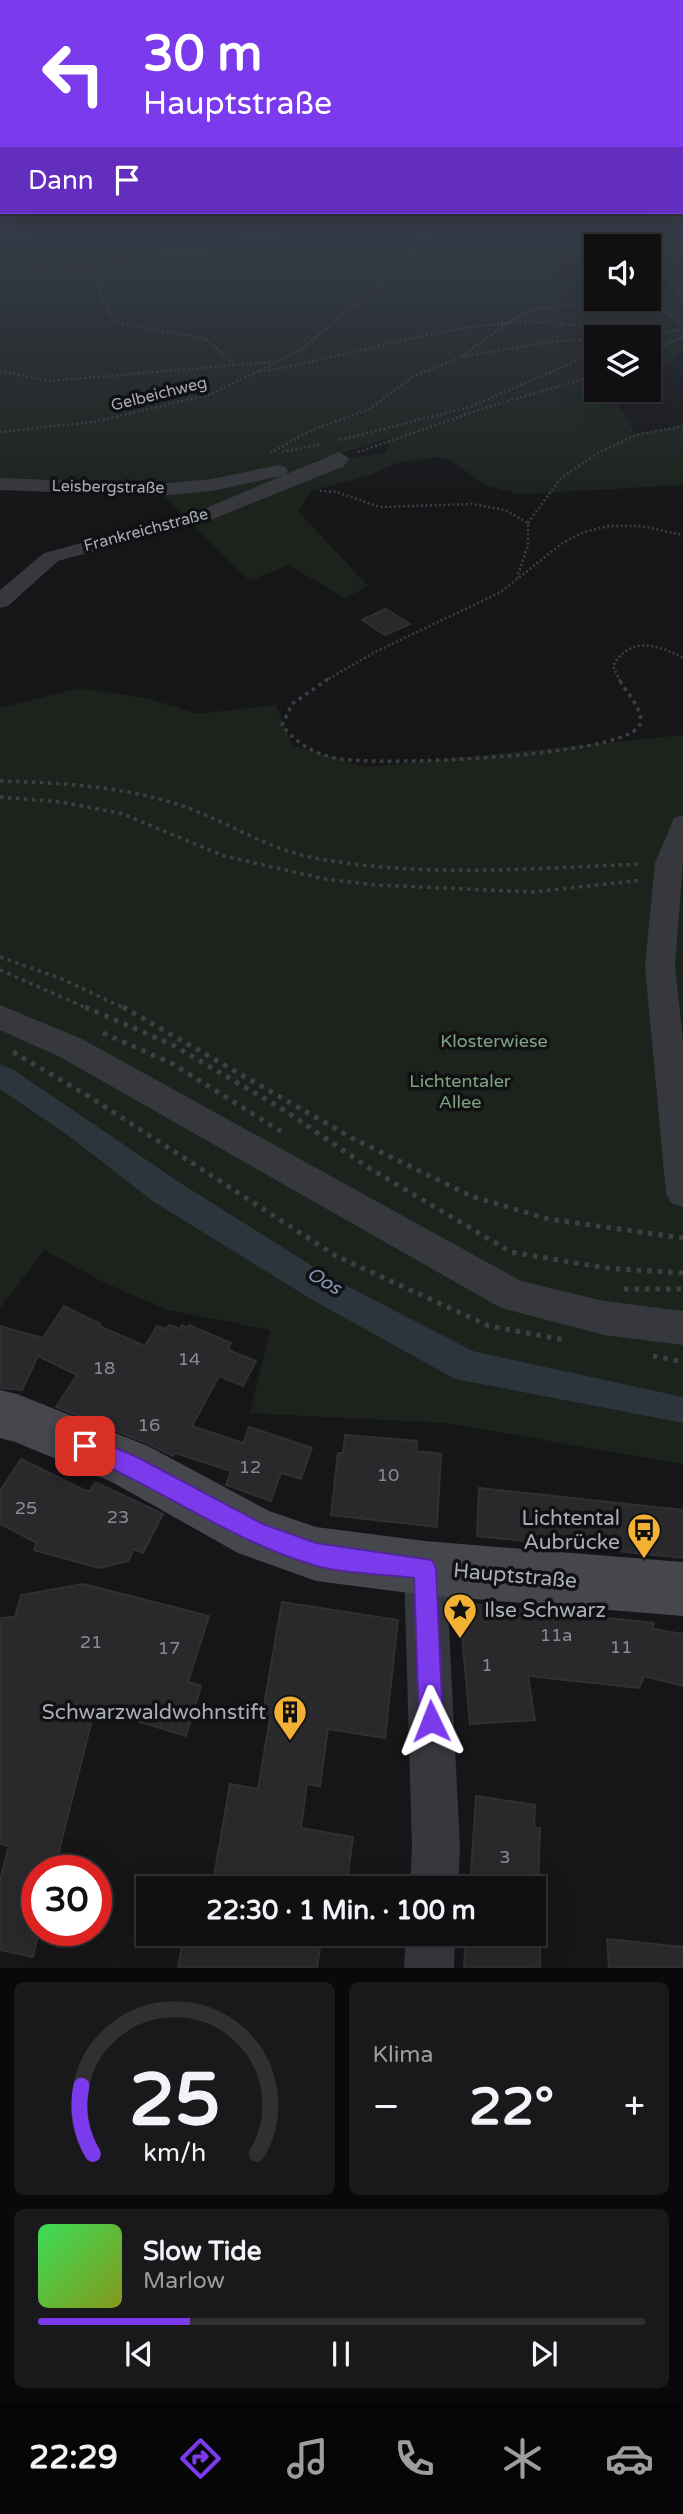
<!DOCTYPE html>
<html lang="de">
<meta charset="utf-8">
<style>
:root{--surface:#101012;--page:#19191b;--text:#f1f3f6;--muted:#9c9d9f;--line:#303032;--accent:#7c3aed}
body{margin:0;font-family:"Varela Round",sans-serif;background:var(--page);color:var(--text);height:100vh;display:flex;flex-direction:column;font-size:26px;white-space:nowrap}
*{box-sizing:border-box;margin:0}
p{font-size:23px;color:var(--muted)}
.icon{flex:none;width:38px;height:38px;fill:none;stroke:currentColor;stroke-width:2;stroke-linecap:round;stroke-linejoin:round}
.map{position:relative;height:1968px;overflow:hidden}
.panel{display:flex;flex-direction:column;gap:14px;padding:14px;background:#09090a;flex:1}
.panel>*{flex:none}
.guide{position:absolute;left:0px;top:0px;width:684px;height:214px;box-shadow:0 7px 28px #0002,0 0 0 2px var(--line);background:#7c3aed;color:#fff;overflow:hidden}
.buttons{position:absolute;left:584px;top:234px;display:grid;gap:14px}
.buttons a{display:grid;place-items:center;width:77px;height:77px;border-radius:0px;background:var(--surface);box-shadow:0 7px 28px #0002,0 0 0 2px var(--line);font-size:35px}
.speed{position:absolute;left:21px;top:1855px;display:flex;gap:14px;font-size:35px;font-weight:700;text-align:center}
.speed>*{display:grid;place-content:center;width:91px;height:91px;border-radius:50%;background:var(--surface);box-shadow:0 7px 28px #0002,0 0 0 2px var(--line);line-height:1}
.speed .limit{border:10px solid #d22;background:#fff;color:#111}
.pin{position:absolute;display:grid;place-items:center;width:60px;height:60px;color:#fff;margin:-30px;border-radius:14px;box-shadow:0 4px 10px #0006}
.me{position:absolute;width:77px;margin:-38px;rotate:358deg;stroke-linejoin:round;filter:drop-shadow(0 0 5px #0008)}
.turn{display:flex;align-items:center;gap:24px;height:147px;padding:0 28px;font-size:32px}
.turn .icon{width:91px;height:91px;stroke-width:2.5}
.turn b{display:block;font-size:49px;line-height:60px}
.then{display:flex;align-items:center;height:66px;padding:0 28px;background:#0003;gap:14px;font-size:26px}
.big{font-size:52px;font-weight:700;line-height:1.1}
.panel .card{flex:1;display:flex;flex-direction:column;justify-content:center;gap:10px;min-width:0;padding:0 24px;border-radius:10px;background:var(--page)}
.panel .dial{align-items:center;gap:0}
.dial svg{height:182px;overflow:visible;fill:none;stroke:var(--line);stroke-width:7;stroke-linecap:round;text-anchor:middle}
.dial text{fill:var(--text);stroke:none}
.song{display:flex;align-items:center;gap:21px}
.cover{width:84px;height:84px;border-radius:10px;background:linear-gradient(135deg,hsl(130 70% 55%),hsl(70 70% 35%))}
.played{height:7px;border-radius:4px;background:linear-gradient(90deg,var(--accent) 25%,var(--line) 25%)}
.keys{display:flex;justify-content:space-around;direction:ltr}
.heat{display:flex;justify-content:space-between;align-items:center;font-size:38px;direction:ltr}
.panel .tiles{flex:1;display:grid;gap:14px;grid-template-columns:1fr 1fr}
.card:last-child{grid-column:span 2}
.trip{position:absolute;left:136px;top:1876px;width:410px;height:70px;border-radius:0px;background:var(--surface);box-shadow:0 7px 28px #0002,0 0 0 2px var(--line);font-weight:700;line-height:70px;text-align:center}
.menu{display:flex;height:112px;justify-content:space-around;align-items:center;background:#060607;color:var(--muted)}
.menu .icon{width:49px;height:49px}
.menu .selected{color:var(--accent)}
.menu b{font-size:32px;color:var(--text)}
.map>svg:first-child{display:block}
</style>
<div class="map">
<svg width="683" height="1968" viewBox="0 0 683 1968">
<rect width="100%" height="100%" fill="#161618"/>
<g fill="#1c231d" fill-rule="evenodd">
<path d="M 0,226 L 683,226 L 683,350 L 649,376 L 649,338 L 597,338 L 597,390 L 630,390 L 616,402 L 635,433 L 683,426 L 683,485 L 519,494 L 485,485 L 452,461 L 435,457 L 396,463 L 370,475 L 311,491 L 298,511 L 368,586 L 345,598 L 288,565 L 250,581 L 157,490 L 0,484 ZM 597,247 L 649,247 L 649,299 L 597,299 ZM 391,438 L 386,453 L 309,463 Z"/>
<polygon points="79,688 150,699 197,714 276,705 292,745 366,767 683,735 683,1397 473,1351 330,1277 179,1182 14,1070 0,1064 0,708"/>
<polygon points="0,1089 70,1137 155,1202 314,1301 455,1379 683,1423 683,1464 445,1423 250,1413 270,1330 168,1310 105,1283 44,1250 0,1308"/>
</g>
<polygon fill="#2c353c" points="0,1064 14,1070 179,1182 330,1277 473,1351 683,1397 683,1423 455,1379 314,1301 154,1202 70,1137 0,1089"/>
<g fill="#29292c" stroke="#303034" stroke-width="2">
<polygon points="386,609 410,624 385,635 362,620"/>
<polygon points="64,1306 100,1324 99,1326 145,1346 157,1326 166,1329 169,1325 180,1329 182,1325 188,1328 189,1325 231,1343 228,1348 233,1352 256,1361 243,1386 219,1376 192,1426 243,1443 249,1427 312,1448 301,1479 281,1473 271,1501 226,1485 231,1471 175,1453 173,1456 149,1444 56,1407 77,1375 38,1356 22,1390 0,1388 0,1326 43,1338"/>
<polygon points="345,1435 417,1441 416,1451 441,1454 437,1527 331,1515 338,1453 343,1453"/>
<polygon points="21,1459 84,1490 90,1491 95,1482 163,1514 143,1553 134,1549 128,1561 99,1568 34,1550 37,1543 0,1524 0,1491"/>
<polygon points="479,1488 683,1510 683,1558 477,1536"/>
<polygon points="83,1584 209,1616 188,1682 201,1686 186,1736 95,1708 54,1871 37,1871 37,1940 33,1957 0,1950 0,1880 9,1846 0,1844 0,1618 15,1617 21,1595"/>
<polygon points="282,1602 398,1620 385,1738 328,1729 320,1786 307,1784 301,1828 353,1837 346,1888 212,1888 230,1784 258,1789 270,1718 262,1717"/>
<polygon points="471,1604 654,1623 653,1629 683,1634 683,1686 644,1676 639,1688 528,1676 535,1720 470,1724 460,1613"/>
<polygon points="476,1796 535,1805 534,1827 540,1828 538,1886 512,1883 516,1888 470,1888"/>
<polygon points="184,1934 322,1934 317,1968 178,1968"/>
<polygon points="466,1934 540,1934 540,1968 464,1968"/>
<polygon points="607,1939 683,1947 683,1968 609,1968"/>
</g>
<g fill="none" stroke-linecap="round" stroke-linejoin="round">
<g stroke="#3d3f44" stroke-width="2.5" stroke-dasharray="2 2.5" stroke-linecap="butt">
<polyline points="568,226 573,237 597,257"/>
<path d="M 683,246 L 670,251 C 664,272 667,283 683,297"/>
<polyline points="95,266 97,286 115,322 206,339 236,366"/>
<path d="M 0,272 C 101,270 199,252 297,226"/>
<polyline points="597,293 586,297 582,304 530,310 507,323 461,357 556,341 597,339"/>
<polyline points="643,299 683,323"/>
<polyline points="633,338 683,329"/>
<polyline points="649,354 683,336"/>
<polyline points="0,371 49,381 272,362"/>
<path d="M 259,372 C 342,358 423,330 507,323 C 553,319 601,329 647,334"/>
<polyline points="0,432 94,422 212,394 302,349 387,278 434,226"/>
<polyline points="340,440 470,407 597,352"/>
<polyline points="282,452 321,444"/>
<polyline points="358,452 488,407 597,375"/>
<polyline points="270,453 312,430 370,409 412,377 461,357"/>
<polyline points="320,491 336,492 380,507 472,504 505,510 528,523 528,545 517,578"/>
<polyline points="528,523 561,478 598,453 636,435 683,426"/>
<polyline points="325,681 373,653 501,592 561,544 584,532 609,526 641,526 683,535"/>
<path d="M 620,681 L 613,666 C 629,636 658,644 683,658"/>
</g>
<g stroke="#3d3f44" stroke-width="3.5" stroke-dasharray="3.5 4.5" stroke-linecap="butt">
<path d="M 328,679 L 292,704 L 282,725 C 296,743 313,753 335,758 C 375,767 621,757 639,726 C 647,713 625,691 619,679"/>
<path d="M 0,781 C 63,783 127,786 188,808 C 229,823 267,848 310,857 C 420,879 532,868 643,864"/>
<polyline points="0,797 61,802 123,814 224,856 325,879 376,885 533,892 643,880"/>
<polyline points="0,957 62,979 126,1009"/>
<polyline points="0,970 89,1009"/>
</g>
<g stroke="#3d3f44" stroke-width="5" stroke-dasharray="4.5 6" stroke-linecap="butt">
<polyline points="85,1007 173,1045 284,1110 369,1168 511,1252 606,1268 683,1273"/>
<polyline points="123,1007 352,1138 471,1196 548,1219 683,1238"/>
<polyline points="103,1033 171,1063 282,1132"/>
<polyline points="13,1052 90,1097 336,1256 489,1326 565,1340"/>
<polyline points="624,1289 683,1289"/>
<polyline points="653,1356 683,1362"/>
</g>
<g fill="#37383d" fill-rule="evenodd">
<polygon points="339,452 349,458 344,466 213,519 58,561 8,606 0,608 0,590 44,553 199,511"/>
<polygon points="278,465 285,467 288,471 285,475 212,491 157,496 0,490 0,478 157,484 212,479"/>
<polygon points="683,815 683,862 675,966 683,1041 683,1207 671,1203 666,1193 645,966 655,863 674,818"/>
<polygon points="0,1005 82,1039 521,1281 604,1301 683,1311 683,1345 604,1335 501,1308 60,1057 0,1030"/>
<polygon points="425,1547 440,1553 446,1568 460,1848 458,1888 410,1888 412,1848 404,1568 410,1553"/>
<polygon points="406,1934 455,1934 454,1968 404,1968"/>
</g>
<polygon fill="#45474d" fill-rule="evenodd" points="0,1390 17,1394 148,1446 269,1511 316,1527 425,1541 683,1562 683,1616 425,1595 316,1581 238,1553 112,1482 15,1442 0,1438"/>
</g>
<linearGradient id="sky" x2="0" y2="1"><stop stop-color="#0c0c0d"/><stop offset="0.45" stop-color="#363c48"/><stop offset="1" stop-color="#363c48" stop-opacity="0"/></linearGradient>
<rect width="683" height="502" fill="url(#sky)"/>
<path fill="#7c3aed" stroke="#51269a" stroke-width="2" d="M 85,1435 L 137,1457 L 263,1524 L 316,1543 L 432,1560 L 436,1568 L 443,1721 L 440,1729 L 431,1733 L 423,1729 L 419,1721 L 414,1578 C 381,1574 344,1574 313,1565 C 229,1540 158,1486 77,1453 L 74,1446 L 77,1438 Z"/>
<defs>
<g id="bus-pin" transform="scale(1.75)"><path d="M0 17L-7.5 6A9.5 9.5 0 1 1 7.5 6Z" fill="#f2b134" stroke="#111113"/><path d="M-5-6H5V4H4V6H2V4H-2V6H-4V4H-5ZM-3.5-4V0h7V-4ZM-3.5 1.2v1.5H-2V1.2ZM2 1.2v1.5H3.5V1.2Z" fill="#111"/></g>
<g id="sight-pin" transform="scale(1.75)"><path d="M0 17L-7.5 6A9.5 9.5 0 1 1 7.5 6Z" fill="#f2b134" stroke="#111113"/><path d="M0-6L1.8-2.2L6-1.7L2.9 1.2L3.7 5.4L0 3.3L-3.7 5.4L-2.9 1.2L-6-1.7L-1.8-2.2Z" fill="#111"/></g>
<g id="building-pin" transform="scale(1.75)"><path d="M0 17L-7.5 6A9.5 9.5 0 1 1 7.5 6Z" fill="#f2b134" stroke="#111113"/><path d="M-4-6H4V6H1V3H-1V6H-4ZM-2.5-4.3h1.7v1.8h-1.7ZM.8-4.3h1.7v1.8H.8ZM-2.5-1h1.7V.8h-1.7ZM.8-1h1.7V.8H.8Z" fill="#111"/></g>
</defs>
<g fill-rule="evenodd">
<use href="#bus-pin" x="644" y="1530"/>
<use href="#sight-pin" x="460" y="1610"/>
<use href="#building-pin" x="290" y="1712"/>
</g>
<g text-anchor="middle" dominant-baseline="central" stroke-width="7" stroke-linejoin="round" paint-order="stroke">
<g font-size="16" fill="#a8adb8" stroke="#111113">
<text transform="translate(159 394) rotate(-14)">Gelbeichweg</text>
<text transform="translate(108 487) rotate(1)">Leisbergstraße</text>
<text transform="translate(146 530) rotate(-15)">Frankreichstraße</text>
</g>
<g font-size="18" fill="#7fa381" stroke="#111113">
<text x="494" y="1041">Klosterwiese</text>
<text x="460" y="1081">Lichtentaler<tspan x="460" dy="21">Allee</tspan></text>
</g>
<g font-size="18" fill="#888b94">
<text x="189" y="1359">14</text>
<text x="104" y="1368">18</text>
<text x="149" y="1425">16</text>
<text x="250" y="1467">12</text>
<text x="388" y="1475">10</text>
<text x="26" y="1508">25</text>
<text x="118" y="1517">23</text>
<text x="556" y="1635">11a</text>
<text x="91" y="1642">21</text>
<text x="621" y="1647">11</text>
<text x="169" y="1648">17</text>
<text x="487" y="1665">1</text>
<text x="505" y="1857">3</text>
</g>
<g font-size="19" font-style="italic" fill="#7f9bb3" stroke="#111113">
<text transform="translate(324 1281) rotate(30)">Oos</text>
</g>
<g font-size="21" fill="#a8adb8" stroke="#111113" text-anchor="end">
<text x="620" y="1518">Lichtental<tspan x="620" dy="24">Aubrücke</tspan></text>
<text x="484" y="1610" text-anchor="start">Ilse Schwarz</text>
<text x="266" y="1712">Schwarzwaldwohnstift</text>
</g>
<g font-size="21" fill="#a8adb8" stroke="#111113">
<text transform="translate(515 1576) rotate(5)">Hauptstraße</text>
</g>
</g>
</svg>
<div class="buttons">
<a><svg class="icon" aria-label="sound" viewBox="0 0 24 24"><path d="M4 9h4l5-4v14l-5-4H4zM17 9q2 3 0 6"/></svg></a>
<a><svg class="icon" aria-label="layers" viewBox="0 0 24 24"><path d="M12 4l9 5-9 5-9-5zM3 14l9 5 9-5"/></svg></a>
</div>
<div class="speed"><div class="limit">30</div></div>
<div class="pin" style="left:85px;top:1446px;background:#d93025"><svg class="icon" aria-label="arrive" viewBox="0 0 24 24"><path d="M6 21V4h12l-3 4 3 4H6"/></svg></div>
<svg class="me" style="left:431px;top:1721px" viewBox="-20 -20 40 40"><path d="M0-17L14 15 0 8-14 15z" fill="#7c3aed" stroke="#fff" stroke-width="4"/></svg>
<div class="trip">22:30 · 1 Min. · 100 m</div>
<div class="guide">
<div class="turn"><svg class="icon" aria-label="left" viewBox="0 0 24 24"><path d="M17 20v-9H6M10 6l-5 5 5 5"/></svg><div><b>30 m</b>Hauptstraße</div></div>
<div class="then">Dann<svg class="icon" aria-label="arrive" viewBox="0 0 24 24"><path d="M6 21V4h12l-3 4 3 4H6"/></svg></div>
</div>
</div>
<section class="panel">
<div class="tiles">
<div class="card dial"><svg viewBox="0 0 100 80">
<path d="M14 69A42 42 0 1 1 86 69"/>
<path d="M14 69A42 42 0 0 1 9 39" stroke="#7c3aed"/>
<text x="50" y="56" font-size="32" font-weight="700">25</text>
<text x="50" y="72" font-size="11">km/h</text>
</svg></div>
<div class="card"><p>Klima</p>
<div class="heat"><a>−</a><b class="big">22°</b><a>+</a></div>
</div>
<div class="card">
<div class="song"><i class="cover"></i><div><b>Slow Tide</b><p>Marlow</p></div></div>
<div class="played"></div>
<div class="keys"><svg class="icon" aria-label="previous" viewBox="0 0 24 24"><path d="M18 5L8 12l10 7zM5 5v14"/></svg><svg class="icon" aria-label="pause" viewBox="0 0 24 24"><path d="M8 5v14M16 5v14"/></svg><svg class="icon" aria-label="next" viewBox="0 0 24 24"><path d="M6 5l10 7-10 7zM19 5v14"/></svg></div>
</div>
</div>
</section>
<nav class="menu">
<b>22:29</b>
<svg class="icon selected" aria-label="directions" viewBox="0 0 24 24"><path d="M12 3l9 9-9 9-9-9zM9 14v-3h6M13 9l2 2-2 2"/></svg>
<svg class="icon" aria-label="music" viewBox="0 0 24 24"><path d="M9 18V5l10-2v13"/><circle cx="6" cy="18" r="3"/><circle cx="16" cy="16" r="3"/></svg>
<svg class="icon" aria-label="phone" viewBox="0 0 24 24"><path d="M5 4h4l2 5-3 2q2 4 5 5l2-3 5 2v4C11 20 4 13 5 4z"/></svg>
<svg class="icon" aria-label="climate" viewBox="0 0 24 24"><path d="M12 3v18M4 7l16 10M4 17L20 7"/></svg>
<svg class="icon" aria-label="car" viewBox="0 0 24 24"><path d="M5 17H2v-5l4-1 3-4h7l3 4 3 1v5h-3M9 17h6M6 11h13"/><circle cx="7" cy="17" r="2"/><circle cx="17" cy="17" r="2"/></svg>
</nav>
